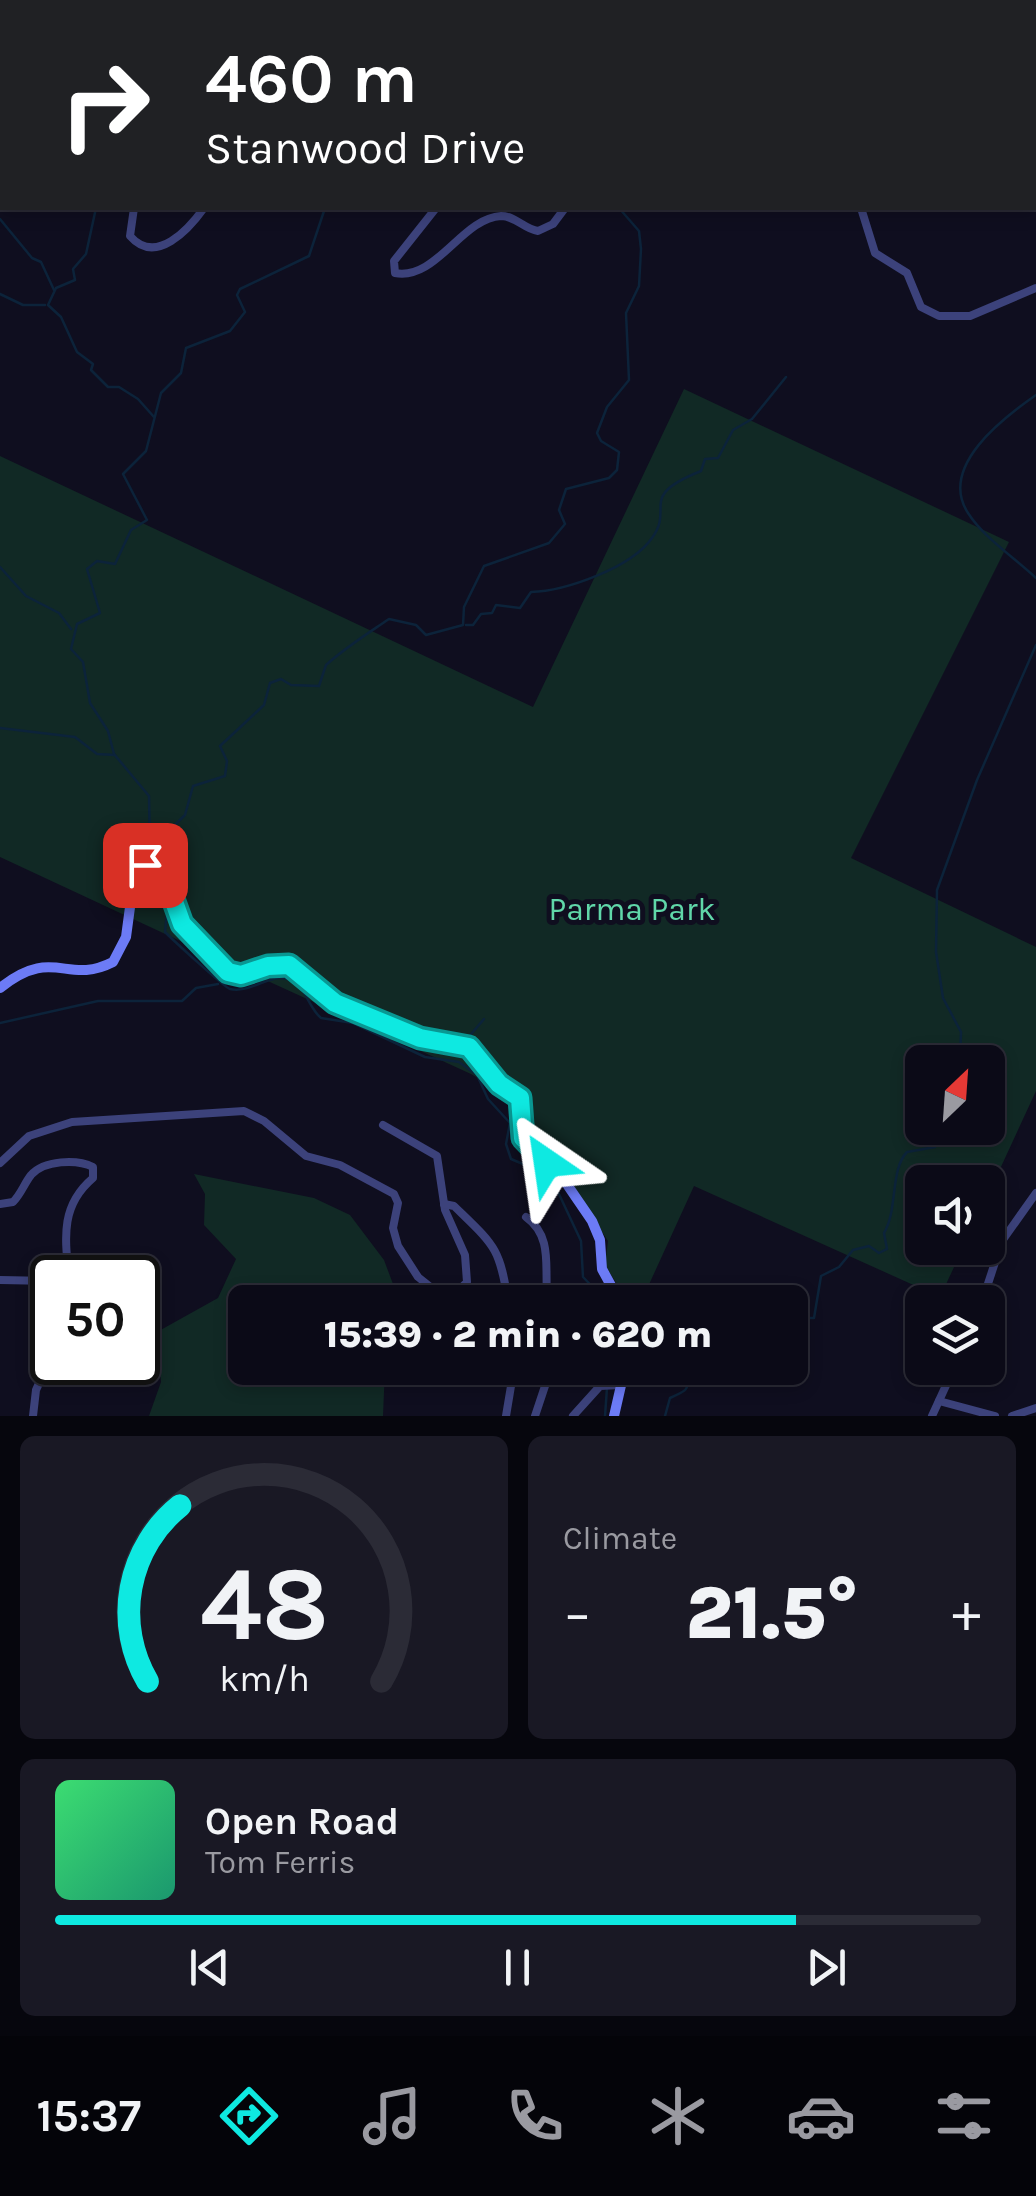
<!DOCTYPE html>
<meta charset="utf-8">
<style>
:root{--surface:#0b0a17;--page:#191824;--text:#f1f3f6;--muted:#9a9aa1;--line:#2b2b36;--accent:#0ee9e1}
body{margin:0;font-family:Karla,sans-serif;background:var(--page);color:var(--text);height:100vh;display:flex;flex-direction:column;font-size:38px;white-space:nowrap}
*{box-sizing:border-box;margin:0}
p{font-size:32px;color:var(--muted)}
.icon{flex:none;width:55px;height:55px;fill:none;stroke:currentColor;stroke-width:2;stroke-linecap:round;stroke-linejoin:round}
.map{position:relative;height:1416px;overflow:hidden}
.sheet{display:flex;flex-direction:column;gap:20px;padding:20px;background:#06060d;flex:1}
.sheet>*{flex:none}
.hud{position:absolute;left:0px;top:0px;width:1038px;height:210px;box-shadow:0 5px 15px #0003,0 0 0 2px var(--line);background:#202124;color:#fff;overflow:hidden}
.needle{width:65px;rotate:25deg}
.fabs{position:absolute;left:905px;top:1045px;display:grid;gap:20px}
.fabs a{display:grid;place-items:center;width:100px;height:100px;border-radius:15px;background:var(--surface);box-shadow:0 5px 15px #0003,0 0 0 2px var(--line);font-size:50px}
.speed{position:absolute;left:30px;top:1255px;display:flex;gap:20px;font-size:50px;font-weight:700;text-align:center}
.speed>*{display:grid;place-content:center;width:130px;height:130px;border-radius:50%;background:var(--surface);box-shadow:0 5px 15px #0003,0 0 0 2px var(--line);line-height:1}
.speed .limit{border:5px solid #111;border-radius:15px;background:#fff;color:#111}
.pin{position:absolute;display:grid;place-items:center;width:85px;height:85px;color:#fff;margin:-42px;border-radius:20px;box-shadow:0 5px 15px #0006}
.me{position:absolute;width:110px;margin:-55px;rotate:328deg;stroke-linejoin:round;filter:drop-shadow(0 0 8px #0008)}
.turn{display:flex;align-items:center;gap:35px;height:210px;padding:0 40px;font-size:45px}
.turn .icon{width:130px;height:130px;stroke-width:2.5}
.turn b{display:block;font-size:70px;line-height:85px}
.big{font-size:75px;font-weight:800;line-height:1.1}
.sheet .tile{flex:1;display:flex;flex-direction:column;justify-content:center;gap:15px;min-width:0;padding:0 35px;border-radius:15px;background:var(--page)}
.sheet .dial{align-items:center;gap:0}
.dial svg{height:260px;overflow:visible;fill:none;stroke:var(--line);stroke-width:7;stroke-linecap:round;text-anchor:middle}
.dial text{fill:var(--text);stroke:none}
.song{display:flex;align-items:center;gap:30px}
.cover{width:120px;height:120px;border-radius:15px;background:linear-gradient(135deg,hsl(140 70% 55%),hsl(160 70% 35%))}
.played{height:10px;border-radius:5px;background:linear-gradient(90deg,var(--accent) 80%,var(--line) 80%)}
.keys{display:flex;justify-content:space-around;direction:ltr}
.heat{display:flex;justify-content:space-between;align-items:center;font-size:55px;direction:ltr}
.sheet .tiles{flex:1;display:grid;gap:20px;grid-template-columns:1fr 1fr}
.tile:last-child{grid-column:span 2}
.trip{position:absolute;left:228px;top:1285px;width:580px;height:100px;border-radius:15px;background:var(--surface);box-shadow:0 5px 15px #0003,0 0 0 2px var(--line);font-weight:800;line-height:100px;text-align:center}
.menu{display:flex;height:160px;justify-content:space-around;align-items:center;background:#040409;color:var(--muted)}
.menu .icon{width:70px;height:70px}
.menu .selected{color:var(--accent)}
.menu b{font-size:45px;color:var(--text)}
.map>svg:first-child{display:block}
</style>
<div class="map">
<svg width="1036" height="1416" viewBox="0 0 1036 1416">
<rect width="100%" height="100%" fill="#0f0e1f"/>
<g fill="#112925" fill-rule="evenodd">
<path d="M 684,389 L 1009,542 L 851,858 L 1036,947 L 1036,1091 L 988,1195 L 988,1182 L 922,1182 L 922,1248 L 963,1248 L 940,1297 L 694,1186 L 641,1302 L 628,1302 L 605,1265 L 608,1241 L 579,1197 L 534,1148 L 531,1109 L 471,1074 L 246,971 L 236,975 L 221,960 L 0,857 L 0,456 L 533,707 ZM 922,1062 L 988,1062 L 988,1128 L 922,1128 Z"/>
<polygon points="194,1174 314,1198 350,1215 384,1260 396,1292 393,1302 245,1302 245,1368 385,1368 383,1416 149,1416 161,1382 157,1332 218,1298 236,1259 204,1225 205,1194"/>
</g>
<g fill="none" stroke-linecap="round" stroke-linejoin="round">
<g stroke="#0c233a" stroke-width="2.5">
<polyline points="372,0 373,2"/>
<polyline points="416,2 417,0"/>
<polyline points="675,2 676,0"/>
<polyline points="96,208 86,254 73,269 75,280 56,288 48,305 61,317 77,352 93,364 91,370 108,387 119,387 138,399 154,417"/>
<polyline points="0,219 32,258 41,262 54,290"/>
<polyline points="0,294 23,305 45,305"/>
<path d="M 1036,395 C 1003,418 938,467 968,513 C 984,538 1015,558 1036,578"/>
<polyline points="0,567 26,596 59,613 71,629"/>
<path d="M 466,625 L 473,625 L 481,614 L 492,613 L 496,605 L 520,608 L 531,592 C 565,591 631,568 652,538 C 675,507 636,497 701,471 L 705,459 L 718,458 L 733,430 L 752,419 L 786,377"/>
<polyline points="0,728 75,737 97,754 115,755"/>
<path d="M 150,849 L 185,815 L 193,786 L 225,776 L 227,761 L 220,746 L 264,705 L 270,683 L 281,679 L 291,685 L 319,686 L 326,665 C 346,647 367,634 389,619 L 416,625 L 426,635 L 463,625 L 464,607 L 484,566 L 549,543 L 565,524 L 559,510 L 566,489 L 609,478 L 617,470 L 619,452 L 601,441 L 597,433 L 607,407 L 629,380 L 626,313 L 639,286 L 641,249 L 639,231 L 619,208"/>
<polyline points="146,859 150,849 149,796 114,754 108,731 90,703 83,662 71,649 77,624 100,613 87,569 97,561 115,564 131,530 147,520 123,474 146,451 161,393 181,373 186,348 230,331 245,312 237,295 240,289 309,256 325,208"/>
<path d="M 144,872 L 168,902 L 165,932 C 173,940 225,988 230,989 C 252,994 272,970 292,981 C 306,988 309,1008 321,1018 L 353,1023 L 425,1057 L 459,1062 L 477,1075 L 488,1099 L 510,1123 L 506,1144 L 511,1159 L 542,1172 L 558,1192 L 581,1241 L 583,1277 L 607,1302"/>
<polyline points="0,1023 98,1001 182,1001 196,988 218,984"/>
<polyline points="466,1040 484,1019"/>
<polyline points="960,1062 961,1032 943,998 936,952 937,890 977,780 1036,645"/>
<path d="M 790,1318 L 814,1318 L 821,1276 L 839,1267 L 853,1250 L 869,1246 L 879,1253 L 887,1249 L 884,1233 C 898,1210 890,1169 907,1152 L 935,1147 L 930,1128"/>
<polyline points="608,1374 613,1368"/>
<polyline points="605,1416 607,1388"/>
<path d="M 665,1416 L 670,1398 C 694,1387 684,1391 691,1368"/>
</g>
<g stroke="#3c427b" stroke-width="8">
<polyline points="24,2 25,0"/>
<polyline points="662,2 663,0"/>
<polyline points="689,2 689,0"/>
<polyline points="0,35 2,33"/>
<polyline points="0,195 2,195"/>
<path d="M 134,208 L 130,236 C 156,266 189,229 204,208"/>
<path d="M 436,208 L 394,261 L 395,273 C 436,281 462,218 501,216 C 516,216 524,229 538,231 L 553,224 L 565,208"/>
<polyline points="861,208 875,253 907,273 921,307 939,316 970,316 1036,288"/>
<polyline points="0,1163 29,1136 72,1122 244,1111 264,1121 306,1156 340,1165 394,1194 398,1203 393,1228 398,1246 418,1277 438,1293 456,1293 467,1282 465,1255 445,1210 437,1156 383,1125"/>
<path d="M 0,1204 L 13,1202 C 21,1194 24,1184 31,1175 C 44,1160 77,1159 93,1167 L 93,1178 C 60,1206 65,1238 69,1278"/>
<path d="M 444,1204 L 454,1206 C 494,1245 500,1247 508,1302"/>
<path d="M 526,1217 C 555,1238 543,1271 548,1302"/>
<polyline points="0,1280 52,1281"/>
<polyline points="982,1302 1002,1241 1036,1193"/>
<polyline points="939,1401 995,1416"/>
<polyline points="33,1416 36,1390 52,1355"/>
<polyline points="506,1416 514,1368"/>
<polyline points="535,1416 551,1368"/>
<polyline points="573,1416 600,1386 620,1385"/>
<polyline points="932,1416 954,1368"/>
<polyline points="1012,1416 1036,1408"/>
</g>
<g stroke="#6c7bf6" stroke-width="10">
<path d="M 0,988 C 54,945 66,986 113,962 L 126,937 L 135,870 L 142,865 L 154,869 L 167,882 L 182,924 L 228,972 L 241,975 L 274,964 L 293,967 L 335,1003 L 421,1039 L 469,1047 L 499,1084 L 520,1098 L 523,1138 L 566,1183 L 592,1221 L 600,1240 L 602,1269 L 620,1302"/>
<polyline points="614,1416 625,1368"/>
</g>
</g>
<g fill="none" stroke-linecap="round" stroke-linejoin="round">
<g stroke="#099792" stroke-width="25">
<polyline id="route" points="145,865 167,882 182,924 228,972 241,975 268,966 289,965 335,1003 420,1038 469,1047 499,1084 520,1098 523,1138 547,1163"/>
</g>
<use href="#route" stroke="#0ee9e1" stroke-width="18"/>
</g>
<g text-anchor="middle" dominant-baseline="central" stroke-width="10" stroke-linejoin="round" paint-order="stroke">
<g font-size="32" fill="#60d7a9" stroke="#0f0e1f">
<text x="632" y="909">Parma Park</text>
</g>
</g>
</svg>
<div class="fabs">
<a><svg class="needle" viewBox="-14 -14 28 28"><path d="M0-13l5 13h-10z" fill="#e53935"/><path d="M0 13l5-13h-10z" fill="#9a9aa1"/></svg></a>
<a><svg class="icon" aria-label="sound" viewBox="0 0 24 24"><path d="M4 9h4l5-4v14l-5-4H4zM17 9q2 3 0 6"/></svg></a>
<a><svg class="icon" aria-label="layers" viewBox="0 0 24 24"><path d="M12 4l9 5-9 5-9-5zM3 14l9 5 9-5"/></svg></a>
</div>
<div class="speed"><div class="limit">50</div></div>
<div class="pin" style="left:145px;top:865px;background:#d93025"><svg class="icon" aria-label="arrive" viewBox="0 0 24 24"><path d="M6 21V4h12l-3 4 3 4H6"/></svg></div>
<svg class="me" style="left:547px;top:1163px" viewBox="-20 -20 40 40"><path d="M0-17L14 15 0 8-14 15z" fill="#0ee9e1" stroke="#fff" stroke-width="4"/></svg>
<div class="trip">15:39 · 2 min · 620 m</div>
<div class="hud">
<div class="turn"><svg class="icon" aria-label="right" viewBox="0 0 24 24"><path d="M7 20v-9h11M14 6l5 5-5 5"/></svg><div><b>460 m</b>Stanwood Drive</div></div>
</div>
</div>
<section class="sheet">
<div class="tiles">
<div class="tile dial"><svg viewBox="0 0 100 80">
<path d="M14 69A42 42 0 1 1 86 69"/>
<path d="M14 69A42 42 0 0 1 24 15" stroke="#0ee9e1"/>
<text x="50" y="56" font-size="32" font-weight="700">48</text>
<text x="50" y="72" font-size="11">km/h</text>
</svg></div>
<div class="tile"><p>Climate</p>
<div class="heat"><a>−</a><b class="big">21.5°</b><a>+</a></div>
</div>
<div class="tile">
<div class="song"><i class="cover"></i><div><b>Open Road</b><p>Tom Ferris</p></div></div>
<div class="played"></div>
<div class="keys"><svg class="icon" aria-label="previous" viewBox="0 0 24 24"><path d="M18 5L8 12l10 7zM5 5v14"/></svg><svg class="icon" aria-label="pause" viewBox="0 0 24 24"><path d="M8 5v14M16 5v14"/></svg><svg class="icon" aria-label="next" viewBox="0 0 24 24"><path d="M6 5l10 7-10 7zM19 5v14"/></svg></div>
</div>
</div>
</section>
<nav class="menu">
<b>15:37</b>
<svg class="icon selected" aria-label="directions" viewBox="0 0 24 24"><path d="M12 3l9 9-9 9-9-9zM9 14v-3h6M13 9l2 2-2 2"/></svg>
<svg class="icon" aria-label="music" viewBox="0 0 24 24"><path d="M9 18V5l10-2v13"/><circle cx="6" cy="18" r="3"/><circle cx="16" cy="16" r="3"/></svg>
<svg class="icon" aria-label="phone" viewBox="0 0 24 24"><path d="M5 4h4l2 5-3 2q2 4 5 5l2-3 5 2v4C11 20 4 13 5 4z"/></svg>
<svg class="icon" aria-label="climate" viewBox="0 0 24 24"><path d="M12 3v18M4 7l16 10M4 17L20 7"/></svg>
<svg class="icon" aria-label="car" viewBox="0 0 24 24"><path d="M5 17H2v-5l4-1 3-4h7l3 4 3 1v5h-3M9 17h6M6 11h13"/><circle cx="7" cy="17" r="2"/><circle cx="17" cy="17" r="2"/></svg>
<svg class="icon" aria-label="filters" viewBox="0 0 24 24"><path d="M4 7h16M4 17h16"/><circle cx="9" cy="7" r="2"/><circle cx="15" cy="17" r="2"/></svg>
</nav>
